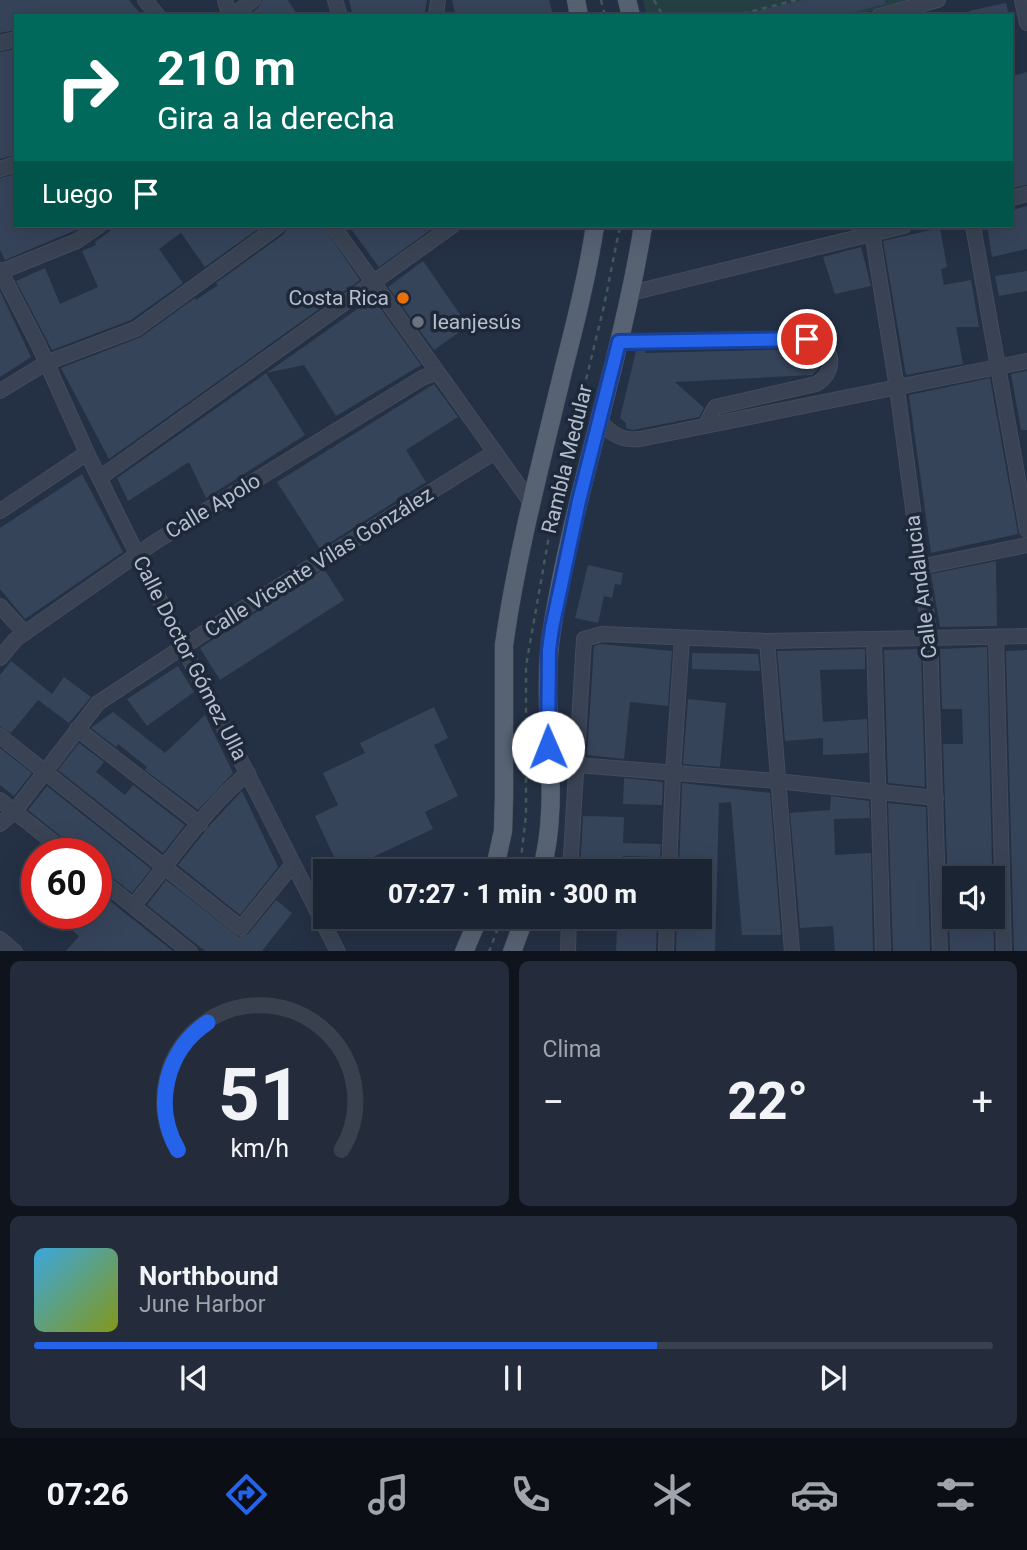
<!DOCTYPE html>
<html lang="es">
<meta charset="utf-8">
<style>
:root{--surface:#1b2433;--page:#242c3b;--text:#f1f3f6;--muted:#a0a4ac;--line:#39414e;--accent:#2563eb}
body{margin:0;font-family:Roboto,sans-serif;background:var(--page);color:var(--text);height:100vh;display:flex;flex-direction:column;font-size:26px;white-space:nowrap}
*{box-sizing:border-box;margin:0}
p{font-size:23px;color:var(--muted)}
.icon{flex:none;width:38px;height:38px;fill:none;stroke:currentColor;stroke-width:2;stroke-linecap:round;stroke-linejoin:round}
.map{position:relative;height:951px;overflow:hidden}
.details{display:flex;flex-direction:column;gap:10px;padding:10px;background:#0f141c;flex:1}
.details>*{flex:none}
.hud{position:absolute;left:14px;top:14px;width:999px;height:214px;border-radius:0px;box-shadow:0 7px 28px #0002,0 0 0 2px var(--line);background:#00695c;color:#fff;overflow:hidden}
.tools{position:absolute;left:942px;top:866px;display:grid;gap:14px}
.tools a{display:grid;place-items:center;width:63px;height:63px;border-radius:0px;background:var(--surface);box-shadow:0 7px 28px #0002,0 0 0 2px var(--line);font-size:35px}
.speed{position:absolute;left:21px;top:838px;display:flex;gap:14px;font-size:35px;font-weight:700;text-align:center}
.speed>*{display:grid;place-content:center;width:91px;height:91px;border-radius:50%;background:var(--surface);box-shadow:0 7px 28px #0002,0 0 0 2px var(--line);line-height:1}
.speed .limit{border:10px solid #d22;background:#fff;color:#111}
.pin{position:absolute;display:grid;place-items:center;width:60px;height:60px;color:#fff;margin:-30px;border:4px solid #fff;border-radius:50%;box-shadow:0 2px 7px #0007}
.me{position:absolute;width:77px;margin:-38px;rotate:359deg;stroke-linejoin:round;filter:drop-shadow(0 0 5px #0008)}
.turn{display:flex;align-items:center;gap:24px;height:147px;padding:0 28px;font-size:32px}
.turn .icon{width:91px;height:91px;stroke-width:2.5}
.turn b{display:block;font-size:49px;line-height:60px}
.then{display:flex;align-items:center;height:66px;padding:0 28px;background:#0003;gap:14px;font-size:26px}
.big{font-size:52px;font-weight:800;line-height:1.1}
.details .tile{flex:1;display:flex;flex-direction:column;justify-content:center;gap:10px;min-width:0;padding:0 24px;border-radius:10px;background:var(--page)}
.details .dial{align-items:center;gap:0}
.dial svg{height:182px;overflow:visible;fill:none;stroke:var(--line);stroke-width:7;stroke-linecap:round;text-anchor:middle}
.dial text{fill:var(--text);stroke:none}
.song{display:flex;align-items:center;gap:21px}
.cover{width:84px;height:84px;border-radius:10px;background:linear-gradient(135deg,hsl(200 70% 55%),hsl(70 70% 35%))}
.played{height:7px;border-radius:4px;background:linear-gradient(90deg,var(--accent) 65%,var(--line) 65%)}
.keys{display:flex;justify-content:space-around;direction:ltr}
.heat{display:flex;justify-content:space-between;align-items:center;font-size:38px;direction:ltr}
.details .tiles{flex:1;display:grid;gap:10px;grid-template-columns:1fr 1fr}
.tile:last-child{grid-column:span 2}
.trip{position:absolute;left:313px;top:859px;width:399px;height:70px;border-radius:0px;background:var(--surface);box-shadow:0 7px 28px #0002,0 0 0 2px var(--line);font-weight:800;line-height:70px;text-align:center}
.menu{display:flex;height:112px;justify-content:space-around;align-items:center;background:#0b0e14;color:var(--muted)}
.menu .icon{width:49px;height:49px}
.menu .current{color:var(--accent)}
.menu b{font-size:32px;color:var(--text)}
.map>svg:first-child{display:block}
</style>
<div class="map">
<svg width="1027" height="952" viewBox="0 0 1027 952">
<rect width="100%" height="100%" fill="#243044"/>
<polygon fill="#264045" points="643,0 915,0 850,16 647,16"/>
<g fill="#36445a" fill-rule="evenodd">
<polygon points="0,0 129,0 142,16 16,16 16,30 0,33"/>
<polygon points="262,0 288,0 298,16 248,16 259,7"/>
<polygon points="349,0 427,0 424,16 353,16"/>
<polygon points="452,0 549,0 553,16 456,16"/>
<polygon points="802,0 885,0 885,4 837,16 755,16 754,12"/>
<polygon points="1006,3 1009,16 970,16 969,11"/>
<polygon points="16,49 16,155 0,159 0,52"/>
<polygon points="1027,72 1027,185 1012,188 1012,76"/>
<polygon points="16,174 16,226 74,226 76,230 5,260 0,250 0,178"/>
<polygon points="1027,206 1027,249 992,257 987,226 1012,226 1012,210"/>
<polygon points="117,226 262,226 205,267 181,233 159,249 183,283 131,320 52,350 16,281 45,268 60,304 98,287 82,251 96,245 95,242"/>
<polygon points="288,226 323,226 360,280 109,459 61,368 141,337 195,298 196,300 218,285 216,283 284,234"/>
<polygon points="349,226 436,226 379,267"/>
<polygon points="940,228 947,267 941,269 944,285 971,280 979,327 956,327 963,364 906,375 883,241"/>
<polygon points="861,247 871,286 835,294 823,257"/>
<polygon points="423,261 468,326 434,350 388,287"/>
<polygon points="1027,271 1027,291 999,296 995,276"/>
<polygon points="0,291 31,357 0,377"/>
<polygon points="373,298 421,365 336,416 304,365 266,373 305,435 206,498 189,462 128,501 117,478"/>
<polygon points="806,349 815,352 819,358 818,369 812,375 675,382 704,408 699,417 633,430 626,428 626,423 620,418 636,351 645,351 645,353"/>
<polygon points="1027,371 1027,430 1021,430 1011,374"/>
<polygon points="990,378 1018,534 931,553 909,395"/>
<polygon points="434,384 458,417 406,450 426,482 320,549 277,482"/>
<polygon points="82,474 123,552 25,619 0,589 0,528"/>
<polygon points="996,561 997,626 940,627 931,574"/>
<polygon points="588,565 623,573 621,585 615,584 612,598 604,596 598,623 575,618"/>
<polygon points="324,569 344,600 220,680 200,648"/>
<polygon points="600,644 672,651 668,706 630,702 624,759 587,755 594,646"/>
<path d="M 987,647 L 994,951 L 950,951 L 943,744 L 963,744 L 962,709 L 942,709 L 940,649 ZM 954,878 L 992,878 L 992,917 L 954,917 Z"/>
<polygon points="865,649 865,669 820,670 823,722 867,719 868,753 823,755 823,738 785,741 777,651"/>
<polygon points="920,649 921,650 925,787 888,783 884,650"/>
<polygon points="1027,650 1027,951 1014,951 1006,651"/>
<polygon points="692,653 758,654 760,671 692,669"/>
<polygon points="11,661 52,694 64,677 91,697 69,723 38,700 11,733 0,727 0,675"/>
<polygon points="178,666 194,692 147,726 127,699"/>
<polygon points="688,699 726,703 720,767 683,764"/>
<polygon points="434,707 448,738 434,745 458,796 425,812 433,829 341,872 315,816 338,805 323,773 365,753 360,743"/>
<polygon points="113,712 165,753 205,715 233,773 198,810 145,770 147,767 118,744 116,747 91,728"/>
<polygon points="79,743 104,762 96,772 125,795 133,785 185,825 163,853 58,770"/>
<polygon points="0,748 32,773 14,796 0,785"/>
<polygon points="624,778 663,782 662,805 623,804"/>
<polygon points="682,783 770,793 781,935 742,935 731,802 719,803 715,951 676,951 677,917 700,917 700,872 679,872"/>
<polygon points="47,786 151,869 132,893 102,869 96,867 96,854 83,854 28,810"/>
<polygon points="242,791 278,867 240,915 178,865 210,825"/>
<polygon points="831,796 869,801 870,818 834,819 835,855 871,853 873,951 835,951 833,926 800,928 790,813 830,810"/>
<polygon points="888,803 926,807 930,951 893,951"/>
<polygon points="583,816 624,817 623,843 661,844 660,857 623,856 623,872 580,872"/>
<polygon points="166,880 239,937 248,934 276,900 292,913 262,951 205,951 147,905"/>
<polygon points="96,889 121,910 173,951 66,951 79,936 63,923 71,914 96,914"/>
<polygon points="579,917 657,918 656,951 616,951 617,929 578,927"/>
</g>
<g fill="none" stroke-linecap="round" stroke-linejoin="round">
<g stroke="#434c5d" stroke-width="16">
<g id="minor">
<polyline points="145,0 158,16"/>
<polyline points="225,0 230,16"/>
<polyline points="335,0 340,16"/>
<polyline points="1022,0 1027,23"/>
<polyline points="232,16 253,0"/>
<polyline points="436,16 438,0"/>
<polyline points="879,16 938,0"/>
<polyline points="0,43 16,39"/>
<polyline points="0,169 16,164"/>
<polyline points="1012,198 1027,194"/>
<polyline points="333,226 532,504"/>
<polyline points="871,226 897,388 930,638 940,952"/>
<polyline points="973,226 1027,530"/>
<polyline points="0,270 39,346 87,453 178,637 338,952"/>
<polyline points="0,272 77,241 99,226"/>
<polyline points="631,293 904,226"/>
<path d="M 619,342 L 807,339 C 833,341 839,371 816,384 L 715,407 L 705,426"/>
<polyline points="0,391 46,363 136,329 278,226"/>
<path d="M 599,421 C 612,434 621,441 640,439 L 1027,361"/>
<polyline points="101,477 452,226"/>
<polyline points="0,511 87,453"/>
<polyline points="920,567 1027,545"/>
<polyline points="0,606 25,633"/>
<polyline points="996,637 1004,952"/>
<polyline points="874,639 883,952"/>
<polyline points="767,641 792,952"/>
<polyline points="0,658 16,639 155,542 422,378 437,372"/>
<polyline points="77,729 200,824"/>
<polyline points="0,736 241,928 293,864"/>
<polyline points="577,765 777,781 936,798"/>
<polyline points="0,800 68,854"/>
<polyline points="0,824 14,812 98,703 204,633 495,452"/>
<polyline points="570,872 584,639 602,634 767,641 1027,636"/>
<polyline points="669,872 673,773 682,639"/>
<polyline points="96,876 190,952"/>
<path d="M 134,905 C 171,861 204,809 248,773"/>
<polyline points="0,939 15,952"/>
<polyline points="568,952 569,917"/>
<polyline points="666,952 667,917"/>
</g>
</g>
<g stroke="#434c5d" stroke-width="19">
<g id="major">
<polyline points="576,0 579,16"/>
<polyline points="627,0 631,16"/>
<path d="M 494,872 L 503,831 L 504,798 L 504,645 C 517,552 542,459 564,367 C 576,321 588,273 595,226"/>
<path d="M 541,872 C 563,796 539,707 552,629 C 574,493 621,362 643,226"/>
<polyline points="464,952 479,917"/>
<polyline points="512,952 525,917"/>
</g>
</g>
<g stroke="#40595d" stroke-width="2.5" stroke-dasharray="5 5" stroke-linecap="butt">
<polyline points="601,0 605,16"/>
<polyline points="654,0 663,16"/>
<polyline points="733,16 796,0"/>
<polyline points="517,872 521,858 526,815 526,666 552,519 604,306 620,226"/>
<polyline points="489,952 502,917"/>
</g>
<use href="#minor" stroke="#394353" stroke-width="14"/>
<use href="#major" stroke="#576273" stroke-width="18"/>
</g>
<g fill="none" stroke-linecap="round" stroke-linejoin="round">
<g stroke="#184099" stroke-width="18">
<polyline id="route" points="548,747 549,650 552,628 579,501 619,342 807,339"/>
</g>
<use href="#route" stroke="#2563eb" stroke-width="12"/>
</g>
<circle fill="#e8710a" stroke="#1d2839" stroke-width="2.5" cx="403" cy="298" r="7"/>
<circle fill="#6b7280" stroke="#1d2839" stroke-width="2.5" cx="418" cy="322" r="7"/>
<g text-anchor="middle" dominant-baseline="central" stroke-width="7" stroke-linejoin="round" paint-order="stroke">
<g font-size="21" fill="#b6becd" stroke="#1d2839" text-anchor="end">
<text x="389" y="298">Costa Rica</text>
<text x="432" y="322" text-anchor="start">Ieanjesús</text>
</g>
<g font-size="21" fill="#b6becd" stroke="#1d2839">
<text transform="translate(567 459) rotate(-76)">Rambla Medular</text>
<text transform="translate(213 506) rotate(-31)">Calle Apolo</text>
<text transform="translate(319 562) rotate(-32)">Calle Vicente Vilas González</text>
<text transform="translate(921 587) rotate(-97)">Calle Andalucia</text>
<text transform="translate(190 658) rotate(63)">Calle Doctor Gómez Ulla</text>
</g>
</g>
</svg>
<div class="tools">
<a><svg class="icon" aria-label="sound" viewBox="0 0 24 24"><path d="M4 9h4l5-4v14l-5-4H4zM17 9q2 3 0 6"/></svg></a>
</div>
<div class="speed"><div class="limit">60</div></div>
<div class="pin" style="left:807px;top:339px;background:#d93025"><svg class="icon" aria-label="arrive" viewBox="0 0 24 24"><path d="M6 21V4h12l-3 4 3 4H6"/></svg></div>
<svg class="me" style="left:548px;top:747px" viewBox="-20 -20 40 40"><circle r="19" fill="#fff"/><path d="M0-13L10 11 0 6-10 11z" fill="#2563eb"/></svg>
<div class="trip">07:27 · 1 min · 300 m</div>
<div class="hud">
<div class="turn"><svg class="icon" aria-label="right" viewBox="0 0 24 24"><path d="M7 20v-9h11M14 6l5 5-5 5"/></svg><div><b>210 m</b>Gira a la derecha</div></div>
<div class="then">Luego<svg class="icon" aria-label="arrive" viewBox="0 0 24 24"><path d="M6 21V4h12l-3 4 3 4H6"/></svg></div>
</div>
</div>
<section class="details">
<div class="tiles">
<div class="tile dial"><svg viewBox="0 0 100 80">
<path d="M14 69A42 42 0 1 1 86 69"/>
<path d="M14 69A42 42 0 0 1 27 13" stroke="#2563eb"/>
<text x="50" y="56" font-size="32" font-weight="700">51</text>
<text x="50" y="72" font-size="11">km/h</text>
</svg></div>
<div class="tile"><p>Clima</p>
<div class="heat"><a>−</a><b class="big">22°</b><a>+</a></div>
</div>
<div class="tile">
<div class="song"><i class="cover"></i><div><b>Northbound</b><p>June Harbor</p></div></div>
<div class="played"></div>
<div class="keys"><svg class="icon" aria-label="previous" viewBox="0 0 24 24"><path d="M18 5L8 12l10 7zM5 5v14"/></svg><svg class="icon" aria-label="pause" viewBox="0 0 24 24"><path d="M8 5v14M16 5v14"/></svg><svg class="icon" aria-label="next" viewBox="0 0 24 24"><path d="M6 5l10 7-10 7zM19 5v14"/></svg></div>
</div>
</div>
</section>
<nav class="menu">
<b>07:26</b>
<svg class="icon current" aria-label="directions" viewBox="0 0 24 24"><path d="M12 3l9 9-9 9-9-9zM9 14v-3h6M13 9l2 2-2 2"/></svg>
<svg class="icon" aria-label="music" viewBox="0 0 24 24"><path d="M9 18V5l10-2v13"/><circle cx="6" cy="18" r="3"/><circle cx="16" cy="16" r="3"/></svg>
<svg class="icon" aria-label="phone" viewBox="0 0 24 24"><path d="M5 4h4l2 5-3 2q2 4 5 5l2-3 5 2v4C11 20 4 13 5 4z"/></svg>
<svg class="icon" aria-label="climate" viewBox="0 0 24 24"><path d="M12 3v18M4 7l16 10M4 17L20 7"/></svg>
<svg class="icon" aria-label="car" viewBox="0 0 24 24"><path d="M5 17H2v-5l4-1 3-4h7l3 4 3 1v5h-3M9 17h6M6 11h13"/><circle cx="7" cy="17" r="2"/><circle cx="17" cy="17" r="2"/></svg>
<svg class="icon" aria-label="filters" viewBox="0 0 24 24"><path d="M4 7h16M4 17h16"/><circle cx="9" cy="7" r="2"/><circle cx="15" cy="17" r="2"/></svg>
</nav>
